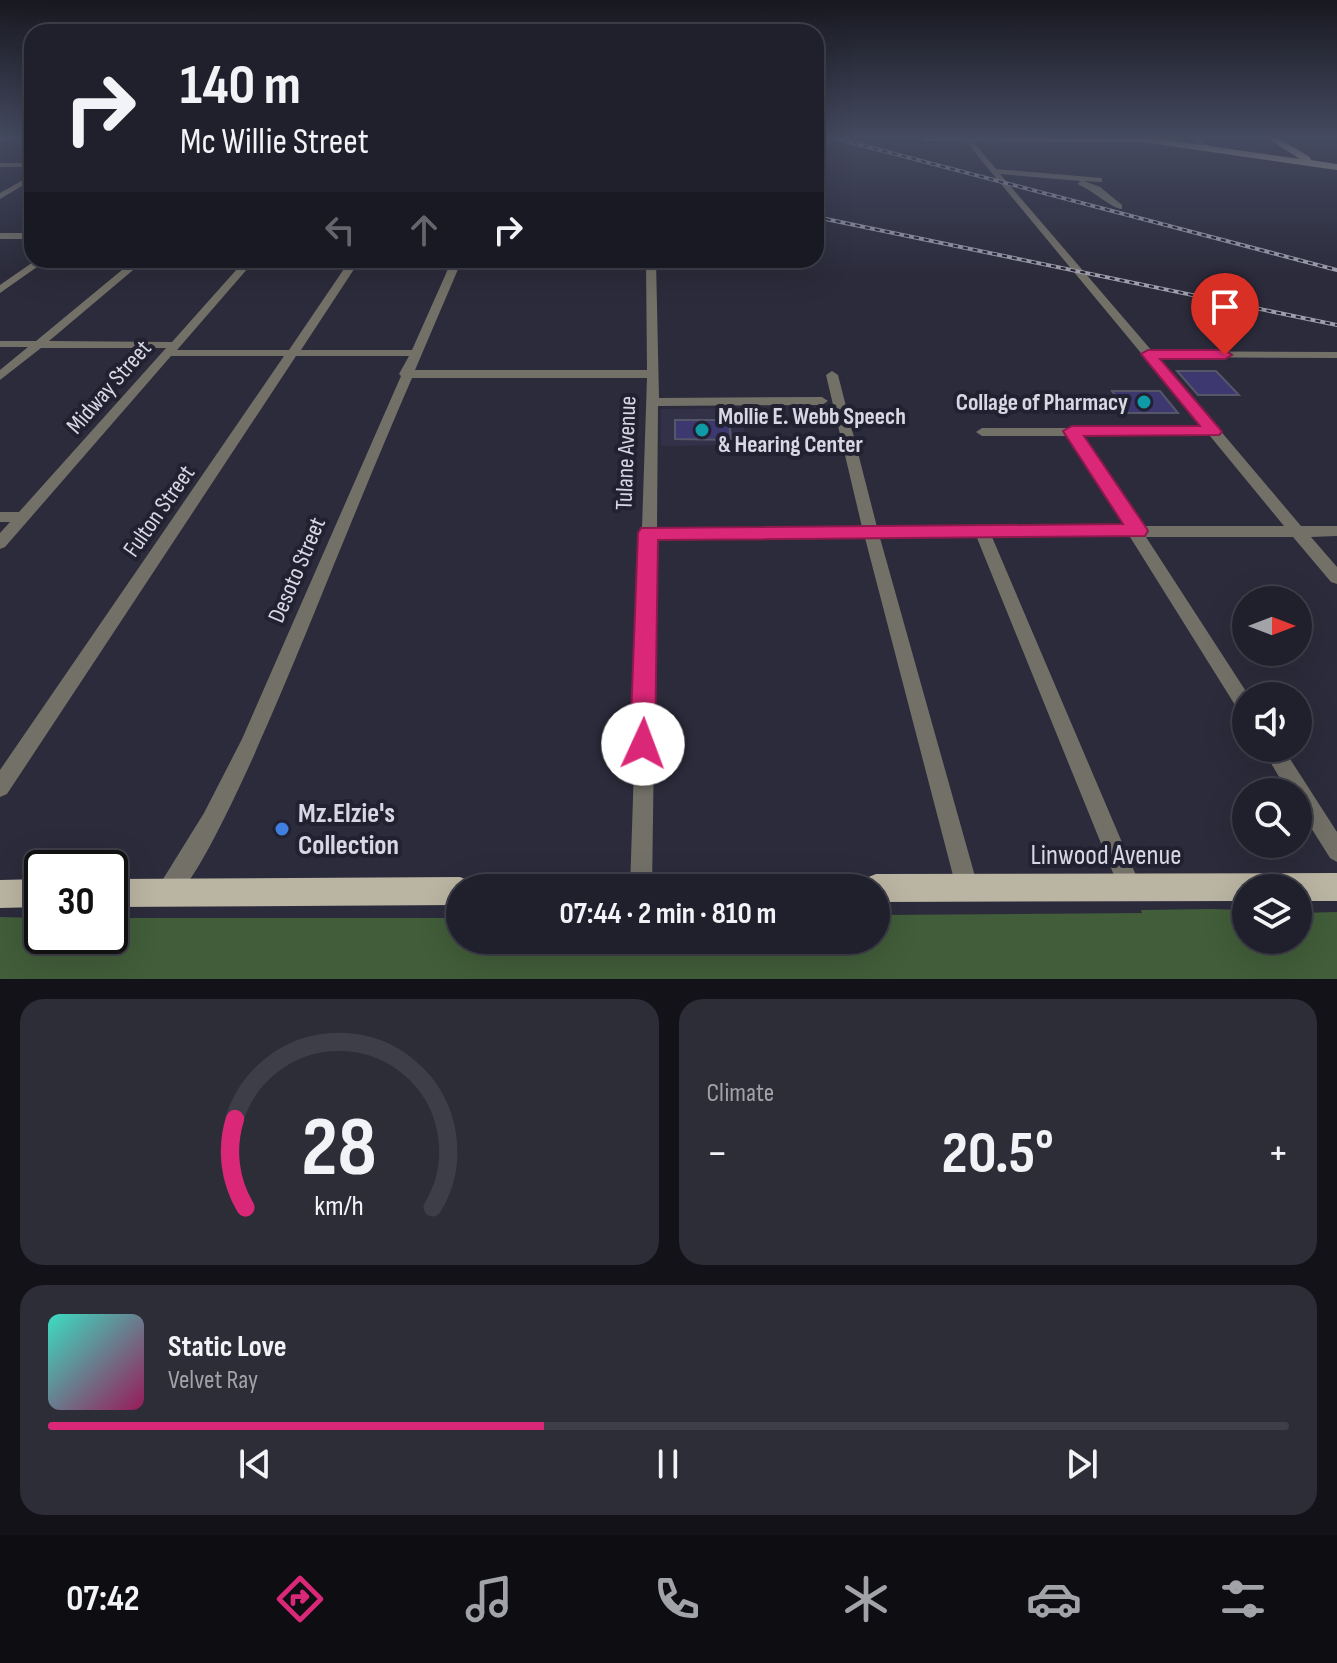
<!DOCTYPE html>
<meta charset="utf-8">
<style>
:root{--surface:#20202c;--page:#2d2d38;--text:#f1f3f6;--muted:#a2a3a9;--line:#3d3e48;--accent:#db2777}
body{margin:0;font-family:"Sofia Sans Condensed",sans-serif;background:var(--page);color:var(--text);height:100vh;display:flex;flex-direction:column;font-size:30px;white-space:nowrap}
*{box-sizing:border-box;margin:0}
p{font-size:26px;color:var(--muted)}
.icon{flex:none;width:44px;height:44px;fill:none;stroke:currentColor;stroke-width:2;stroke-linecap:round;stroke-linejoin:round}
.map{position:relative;height:979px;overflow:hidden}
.side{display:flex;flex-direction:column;gap:20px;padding:20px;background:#121218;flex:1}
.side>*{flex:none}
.guide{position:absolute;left:24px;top:24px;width:800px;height:244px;border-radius:24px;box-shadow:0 8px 32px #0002,0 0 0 2px var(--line);background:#20202c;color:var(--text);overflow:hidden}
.needle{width:52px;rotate:90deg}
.tools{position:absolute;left:1232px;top:586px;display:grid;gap:16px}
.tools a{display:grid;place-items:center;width:80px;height:80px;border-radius:50%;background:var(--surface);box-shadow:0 8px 32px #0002,0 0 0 2px var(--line);font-size:40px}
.speed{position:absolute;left:24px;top:850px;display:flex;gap:16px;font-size:40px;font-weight:700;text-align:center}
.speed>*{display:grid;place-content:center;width:104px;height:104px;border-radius:50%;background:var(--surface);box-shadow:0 8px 32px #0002,0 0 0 2px var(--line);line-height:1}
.speed .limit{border:4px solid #111;border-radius:12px;background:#fff;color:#111}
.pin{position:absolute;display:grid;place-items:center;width:68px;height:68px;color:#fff;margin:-82px -34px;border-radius:50% 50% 50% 0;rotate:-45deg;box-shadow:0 0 8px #0007}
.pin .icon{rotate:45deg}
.me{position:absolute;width:88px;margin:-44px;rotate:2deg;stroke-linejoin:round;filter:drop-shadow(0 0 6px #0008)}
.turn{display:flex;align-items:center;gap:28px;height:168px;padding:0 24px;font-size:36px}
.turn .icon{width:104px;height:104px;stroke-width:2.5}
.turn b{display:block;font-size:56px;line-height:68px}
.lanes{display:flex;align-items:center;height:76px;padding:0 24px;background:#0003;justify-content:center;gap:40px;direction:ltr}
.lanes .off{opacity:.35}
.big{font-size:60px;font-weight:700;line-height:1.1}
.side .tile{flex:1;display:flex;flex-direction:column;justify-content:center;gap:12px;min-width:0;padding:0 28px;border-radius:24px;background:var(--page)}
.side .dial{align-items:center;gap:0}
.dial svg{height:208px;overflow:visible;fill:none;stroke:var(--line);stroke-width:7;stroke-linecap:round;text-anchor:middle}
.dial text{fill:var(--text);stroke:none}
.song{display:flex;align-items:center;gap:24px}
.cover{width:96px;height:96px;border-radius:12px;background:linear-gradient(135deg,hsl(170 70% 55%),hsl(330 70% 35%))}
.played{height:8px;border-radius:4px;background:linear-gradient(90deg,var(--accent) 40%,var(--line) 40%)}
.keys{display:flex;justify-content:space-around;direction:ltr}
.heat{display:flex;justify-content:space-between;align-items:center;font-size:44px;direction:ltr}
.side .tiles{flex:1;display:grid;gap:20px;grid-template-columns:1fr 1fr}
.tile:last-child{grid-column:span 2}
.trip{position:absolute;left:446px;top:874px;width:444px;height:80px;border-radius:40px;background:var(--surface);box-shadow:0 8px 32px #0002,0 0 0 2px var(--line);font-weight:700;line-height:80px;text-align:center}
.tab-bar{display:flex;height:128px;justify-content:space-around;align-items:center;background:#0d0d12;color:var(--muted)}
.tab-bar .icon{width:56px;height:56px}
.tab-bar .current{color:var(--accent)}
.tab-bar b{font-size:36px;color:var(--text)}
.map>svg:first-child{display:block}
</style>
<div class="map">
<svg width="1337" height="979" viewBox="0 0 1337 979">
<rect width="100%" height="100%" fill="#2b2b3b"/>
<polygon fill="#333148" points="742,408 746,445 661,446 661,409"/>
<polygon fill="#415d39" points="1211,909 1246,910 1246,940 1298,940 1298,913 1337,912 1337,979 0,979 0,917 42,918 42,936 110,936 110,918 460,918 460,940 876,940 876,915 1142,913 1141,910"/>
<g fill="#3e3870" stroke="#565669" stroke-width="2">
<polygon points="1177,371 1216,371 1239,395 1198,395"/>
<polygon points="1112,391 1160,391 1178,413 1128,413"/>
<polygon points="675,420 729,420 731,440 675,439"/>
</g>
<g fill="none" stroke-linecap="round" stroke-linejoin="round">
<g fill="#737068" fill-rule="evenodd">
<polygon points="0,138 8,138 0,143"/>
<path d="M 963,138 L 970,138 L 996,169 L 1102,178 L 1102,182 L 1084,181 L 1100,187 L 1122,205 L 1122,209 C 1111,208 1094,191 1079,185 L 1078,183 L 1081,181 L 1000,174 L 1152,351 L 1337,352 L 1337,358 L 1158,357 L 1301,526 L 1337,526 L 1337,536 L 1311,537 L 1337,567 L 1337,584 L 1331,582 L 1293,537 L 1146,537 L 1249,696 L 1246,696 L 1246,715 L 1240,713 L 1130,537 L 992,537 L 1141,887 L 1138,895 L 1130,898 L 1122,895 L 977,538 L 880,538 L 978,887 L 975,895 L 967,898 L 959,895 L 956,887 L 865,538 L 657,538 L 652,888 L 630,888 L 647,378 L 412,378 C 388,433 365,489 342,545 C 319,600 208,887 168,903 L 160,900 L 157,892 L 160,884 L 204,813 L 242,739 L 401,376 L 399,374 L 409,356 L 296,356 L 7,794 L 0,797 L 0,770 L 284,356 L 171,356 L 5,547 L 0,549 L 0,533 L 10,522 L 0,522 L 0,512 L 19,512 L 166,348 L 41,348 L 0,380 L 0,370 L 28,347 L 0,347 L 0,341 L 36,341 L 134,260 L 145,260 L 49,341 L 172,342 L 245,260 L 255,260 L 177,350 L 289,350 L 350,260 L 360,260 L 301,350 L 412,350 L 452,260 L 462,260 L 415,370 L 647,370 L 646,260 L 656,260 L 659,398 L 822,397 L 828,401 L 822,405 L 658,406 L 657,527 L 862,527 L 826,375 L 832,371 L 838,375 L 877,527 L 1127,526 L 1069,436 L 982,436 L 976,432 L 982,428 L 1203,428 ZM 1082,436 L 1210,436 L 1284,526 L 1143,526 Z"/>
<polygon points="1192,138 1199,138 1213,149 1206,151"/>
<rect x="0" y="163" width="32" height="4"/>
<polygon points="32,175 32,180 0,199 0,193"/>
<rect x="0" y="233" width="32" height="6"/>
<polygon points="36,260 47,260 0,293 0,285"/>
<polygon points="1262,748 1283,748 1337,832 1337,862 1330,858 1298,807 1298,792 1288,792"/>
</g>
<g fill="#bab4a2" fill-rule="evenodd">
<polygon points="921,138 1154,138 1300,159 1267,138 1278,138 1310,157 1311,160 1337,164 1337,170 1142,142 925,141"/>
<polygon points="1337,873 1337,901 1298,901 1298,888 1246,888 1246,901 876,902 876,888 862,888 866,878 876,874"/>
<polygon points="460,877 470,881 473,888 460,888 460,905 110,907 110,879"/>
<polygon points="42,879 42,907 0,908 0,880"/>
</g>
<g stroke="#9d9dab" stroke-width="4">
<g id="rail">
<polyline points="834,138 1337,270"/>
<polyline points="816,217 1337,325"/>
</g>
</g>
<use href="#rail" stroke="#222131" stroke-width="2" stroke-dasharray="5" stroke-linecap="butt"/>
</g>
<linearGradient id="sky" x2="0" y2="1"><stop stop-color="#181820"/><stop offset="0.5" stop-color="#444a60"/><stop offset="1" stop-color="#444a60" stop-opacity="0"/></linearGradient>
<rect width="1337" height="275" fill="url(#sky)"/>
<polygon fill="#db2777" stroke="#8e194d" stroke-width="2" points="1148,350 1225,350 1232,355 1225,359 1160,359 1219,428 1222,432 1219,435 1084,436 1145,526 1148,531 1145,536 658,540 655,744 651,752 643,756 634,752 630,744 638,533 641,528 1123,524 1063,431 1072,426 1200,426 1141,354"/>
<g fill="#0f9aa8" stroke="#222131" stroke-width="3">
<circle cx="1144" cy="402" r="8"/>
<circle cx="702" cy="430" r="8"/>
</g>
<circle fill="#3f7fe0" stroke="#222131" stroke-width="3" cx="282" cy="829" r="8"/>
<g text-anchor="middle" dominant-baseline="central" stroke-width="8" stroke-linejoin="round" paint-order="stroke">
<g font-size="24" fill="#d8d8e4" stroke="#222131">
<text transform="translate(109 387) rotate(-49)">Midway Street</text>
<text transform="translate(626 453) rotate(-88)">Tulane Avenue</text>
<text transform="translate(159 511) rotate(-55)">Fulton Street</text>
<text transform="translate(297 570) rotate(-67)">Desoto Street</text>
</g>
<g font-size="24" font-weight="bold" fill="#d8d8e4" stroke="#222131" text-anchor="end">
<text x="1128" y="402">Collage of Pharmacy</text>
<text x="718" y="416" text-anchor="start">Mollie E. Webb Speech<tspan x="718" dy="28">&amp; Hearing Center</tspan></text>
</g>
<g font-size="28" font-weight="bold" fill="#d8d8e4" stroke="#222131" text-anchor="start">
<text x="298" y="813">Mz.Elzie's<tspan x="298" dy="32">Collection</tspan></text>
</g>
<g font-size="28" fill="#d8d8e4" stroke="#222131">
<text x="1106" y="855">Linwood Avenue</text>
</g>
</g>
</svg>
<div class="tools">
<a><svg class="needle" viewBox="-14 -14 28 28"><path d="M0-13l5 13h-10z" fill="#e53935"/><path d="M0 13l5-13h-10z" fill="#a2a3a9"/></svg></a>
<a><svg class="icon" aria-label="sound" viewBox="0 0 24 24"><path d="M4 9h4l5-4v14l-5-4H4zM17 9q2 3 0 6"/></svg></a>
<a><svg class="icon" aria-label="search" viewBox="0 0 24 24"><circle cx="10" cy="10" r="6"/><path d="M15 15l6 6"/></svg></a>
<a><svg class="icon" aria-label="layers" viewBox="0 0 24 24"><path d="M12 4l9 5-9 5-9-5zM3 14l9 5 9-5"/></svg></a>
</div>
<div class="speed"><div class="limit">30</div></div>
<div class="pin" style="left:1225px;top:355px;background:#d93025"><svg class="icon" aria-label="arrive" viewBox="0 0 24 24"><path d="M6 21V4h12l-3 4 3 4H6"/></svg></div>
<svg class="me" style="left:643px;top:744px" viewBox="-20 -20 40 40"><circle r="19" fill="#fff"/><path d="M0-13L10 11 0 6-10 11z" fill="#db2777"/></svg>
<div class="trip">07:44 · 2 min · 810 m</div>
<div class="guide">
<div class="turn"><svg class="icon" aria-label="right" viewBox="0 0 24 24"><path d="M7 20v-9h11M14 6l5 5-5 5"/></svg><div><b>140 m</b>Mc Willie Street</div></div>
<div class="lanes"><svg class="icon off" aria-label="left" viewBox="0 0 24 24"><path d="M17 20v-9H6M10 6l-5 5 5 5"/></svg><svg class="icon off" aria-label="ahead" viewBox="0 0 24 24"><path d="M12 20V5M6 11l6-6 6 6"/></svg><svg class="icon" aria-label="right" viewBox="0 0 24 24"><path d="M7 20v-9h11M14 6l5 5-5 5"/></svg></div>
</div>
</div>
<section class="side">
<div class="tiles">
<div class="tile dial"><svg viewBox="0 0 100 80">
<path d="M14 69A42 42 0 1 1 86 69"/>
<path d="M14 69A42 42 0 0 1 10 35" stroke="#db2777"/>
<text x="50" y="56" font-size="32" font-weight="700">28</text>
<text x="50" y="72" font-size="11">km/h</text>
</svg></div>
<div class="tile"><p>Climate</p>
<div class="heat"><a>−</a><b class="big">20.5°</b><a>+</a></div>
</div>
<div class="tile">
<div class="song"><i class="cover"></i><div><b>Static Love</b><p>Velvet Ray</p></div></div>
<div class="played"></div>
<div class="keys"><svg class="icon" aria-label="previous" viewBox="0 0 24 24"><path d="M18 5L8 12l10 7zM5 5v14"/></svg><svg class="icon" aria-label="pause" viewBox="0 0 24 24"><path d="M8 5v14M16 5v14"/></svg><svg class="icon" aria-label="next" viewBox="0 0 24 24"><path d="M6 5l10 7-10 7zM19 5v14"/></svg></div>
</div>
</div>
</section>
<nav class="tab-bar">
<b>07:42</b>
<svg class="icon current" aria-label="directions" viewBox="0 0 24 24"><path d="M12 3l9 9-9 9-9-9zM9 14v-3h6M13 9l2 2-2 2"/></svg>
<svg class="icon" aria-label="music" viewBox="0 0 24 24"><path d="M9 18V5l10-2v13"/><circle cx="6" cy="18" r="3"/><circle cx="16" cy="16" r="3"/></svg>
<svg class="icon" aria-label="phone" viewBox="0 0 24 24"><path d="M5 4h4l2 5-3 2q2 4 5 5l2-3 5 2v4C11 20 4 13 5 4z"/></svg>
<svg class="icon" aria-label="climate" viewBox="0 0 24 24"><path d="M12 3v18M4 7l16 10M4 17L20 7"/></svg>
<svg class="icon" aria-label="car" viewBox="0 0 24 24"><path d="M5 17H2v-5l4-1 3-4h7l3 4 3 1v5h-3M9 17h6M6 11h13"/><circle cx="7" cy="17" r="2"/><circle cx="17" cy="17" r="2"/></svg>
<svg class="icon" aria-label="filters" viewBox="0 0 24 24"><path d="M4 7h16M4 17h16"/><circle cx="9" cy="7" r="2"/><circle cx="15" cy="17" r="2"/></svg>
</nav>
